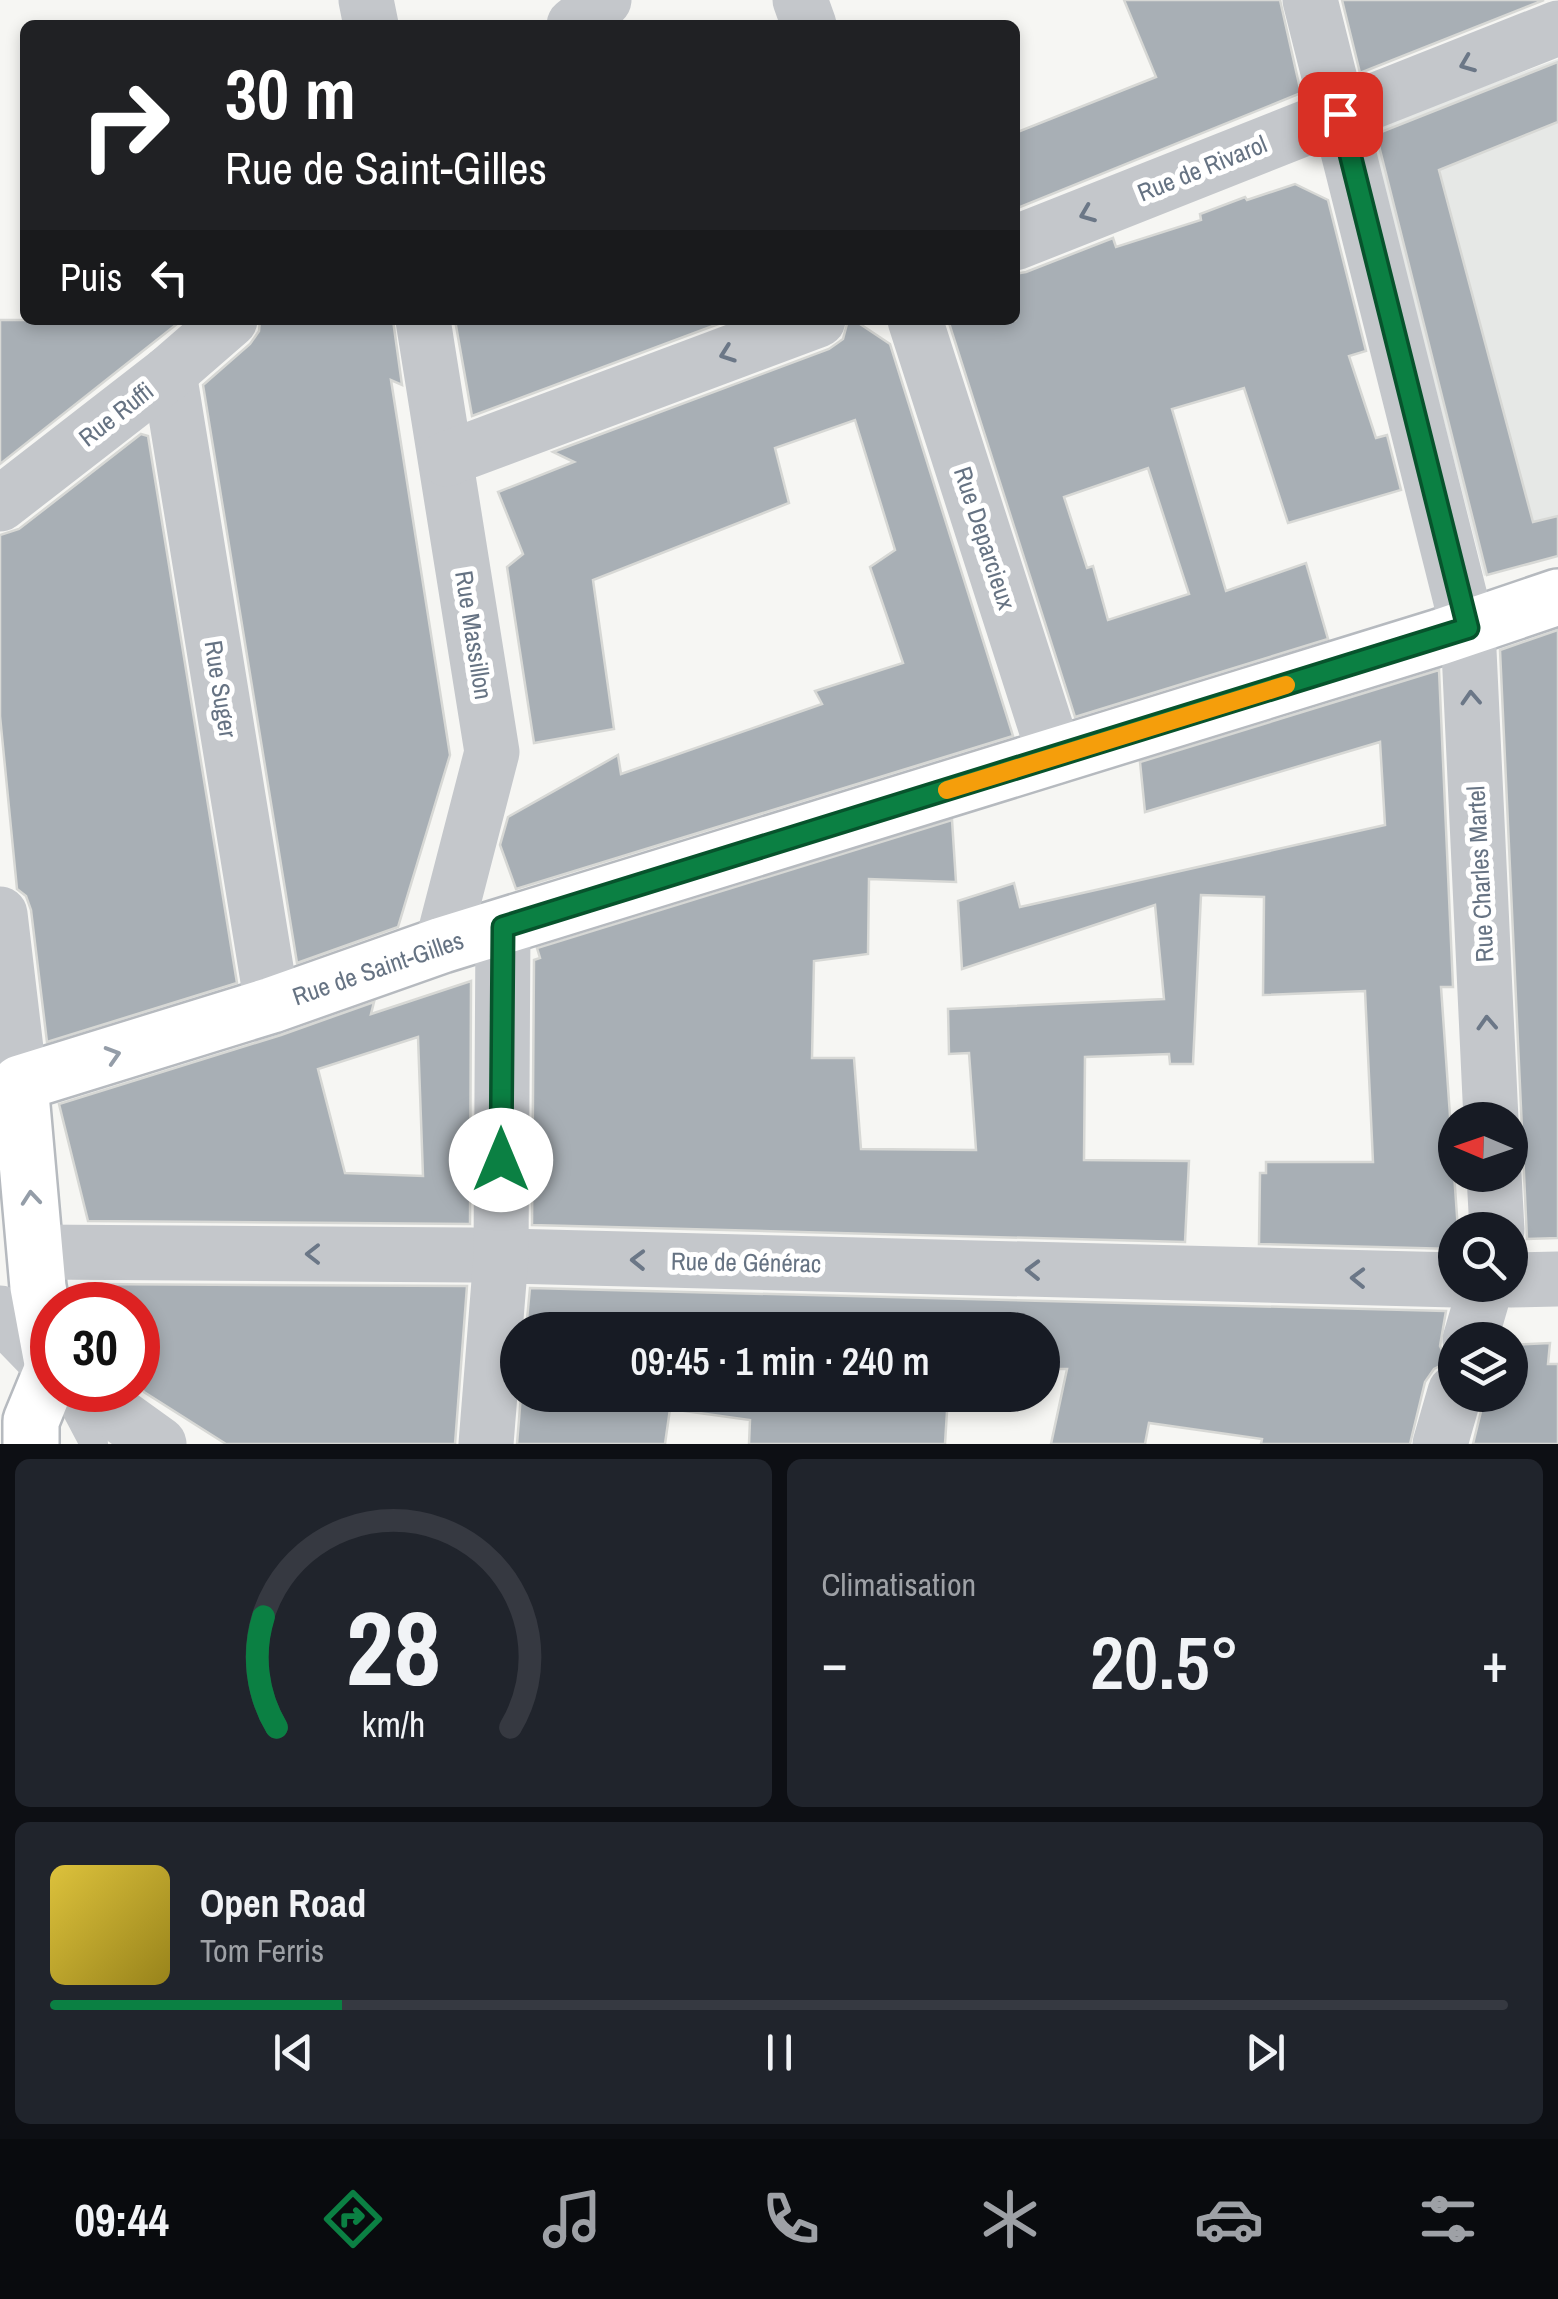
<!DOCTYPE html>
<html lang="fr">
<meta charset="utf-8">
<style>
:root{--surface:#171b24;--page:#20242c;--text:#f1f3f6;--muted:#9ea1a6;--line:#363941;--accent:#0b8043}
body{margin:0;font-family:"Archivo Narrow",sans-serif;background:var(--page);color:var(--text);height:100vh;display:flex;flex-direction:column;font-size:38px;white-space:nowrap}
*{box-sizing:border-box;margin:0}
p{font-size:32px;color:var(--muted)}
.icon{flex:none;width:55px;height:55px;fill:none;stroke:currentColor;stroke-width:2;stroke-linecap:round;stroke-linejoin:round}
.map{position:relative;height:1444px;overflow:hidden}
.sheet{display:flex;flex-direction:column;gap:15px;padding:15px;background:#0d0f14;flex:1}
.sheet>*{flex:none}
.hud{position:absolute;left:20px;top:20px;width:1000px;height:305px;border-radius:15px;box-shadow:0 5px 15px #0003;background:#202124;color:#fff;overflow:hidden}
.needle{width:65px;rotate:272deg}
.tools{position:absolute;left:1438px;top:1102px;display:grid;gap:20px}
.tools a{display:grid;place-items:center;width:90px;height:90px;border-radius:50%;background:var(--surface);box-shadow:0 5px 15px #0003;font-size:50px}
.speed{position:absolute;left:30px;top:1282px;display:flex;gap:20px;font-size:50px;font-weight:700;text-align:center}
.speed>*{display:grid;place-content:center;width:130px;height:130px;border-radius:50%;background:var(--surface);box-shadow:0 5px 15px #0003;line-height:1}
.speed .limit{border:15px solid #d22;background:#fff;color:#111}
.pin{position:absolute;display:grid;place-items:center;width:85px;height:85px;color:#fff;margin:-42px;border-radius:20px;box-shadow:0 5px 15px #0006}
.me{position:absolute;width:110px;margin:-55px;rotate:0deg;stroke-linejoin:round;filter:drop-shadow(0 0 8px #0008)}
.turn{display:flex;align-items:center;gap:35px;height:210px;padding:0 40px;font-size:45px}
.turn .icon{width:130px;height:130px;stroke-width:2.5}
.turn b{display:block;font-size:70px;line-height:85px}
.then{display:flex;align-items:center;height:95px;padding:0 40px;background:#0003;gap:20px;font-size:38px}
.big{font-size:75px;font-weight:600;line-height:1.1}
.sheet .card{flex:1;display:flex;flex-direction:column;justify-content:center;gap:15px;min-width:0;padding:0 35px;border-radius:15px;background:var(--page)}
.sheet .dial{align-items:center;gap:0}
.dial svg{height:260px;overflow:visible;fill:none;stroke:var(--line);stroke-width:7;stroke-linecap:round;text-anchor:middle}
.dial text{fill:var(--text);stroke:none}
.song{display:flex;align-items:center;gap:30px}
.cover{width:120px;height:120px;border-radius:15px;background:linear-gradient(135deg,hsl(50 70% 55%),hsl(50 70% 35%))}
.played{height:10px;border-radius:5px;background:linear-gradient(90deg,var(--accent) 20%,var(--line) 20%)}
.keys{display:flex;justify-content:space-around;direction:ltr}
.heat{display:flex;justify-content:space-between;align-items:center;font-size:55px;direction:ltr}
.sheet .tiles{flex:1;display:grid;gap:15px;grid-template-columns:1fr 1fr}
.card:last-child{grid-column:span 2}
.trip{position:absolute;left:500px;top:1312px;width:560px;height:100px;border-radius:50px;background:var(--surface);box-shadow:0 5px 15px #0003;font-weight:600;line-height:100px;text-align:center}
.tab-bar{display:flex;height:160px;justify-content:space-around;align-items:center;background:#090b0e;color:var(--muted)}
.tab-bar .icon{width:70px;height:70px}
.tab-bar .on{color:var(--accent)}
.tab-bar b{font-size:45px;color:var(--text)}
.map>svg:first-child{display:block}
</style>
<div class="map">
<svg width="1558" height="1444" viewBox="0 0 1558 1444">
<rect width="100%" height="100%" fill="#f6f6f3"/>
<polygon fill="#e6e8e6" points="1558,59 1558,552 1484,576 1368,129"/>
<g fill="#a8afb5" stroke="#d7d8d5" stroke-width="2.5" fill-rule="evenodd">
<polygon points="1124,0 1280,0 1301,93 1015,209 1015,133 1156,77"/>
<polygon points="1342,0 1544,0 1360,73"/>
<polygon points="1558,62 1558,122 1439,170 1533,522 1558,516 1558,556 1487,575 1376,134"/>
<path d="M 1295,184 L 1328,200 L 1366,351 L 1349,356 L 1376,438 L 1387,435 L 1401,490 L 1288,523 L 1244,388 L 1172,409 L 1226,591 L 1306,563 L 1328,639 L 1075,717 L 948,320 L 1015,320 L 1015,274 L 1026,272 L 1113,238 L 1116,247 L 1201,220 L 1200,214 L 1245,197 L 1247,200 ZM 1148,468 L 1189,594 L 1108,620 L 1093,566 L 1087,568 L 1064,497 Z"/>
<polygon points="0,320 182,320 0,464"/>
<polygon points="260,320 393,320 402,385 391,380 450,755 398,927 297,963 203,385 250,344 259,331"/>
<polygon points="455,320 729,320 472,416"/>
<polygon points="848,320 854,320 890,344 1013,736 516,889 500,845 508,817 618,755 621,774 822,704 815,691 903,663 870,567 895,550 855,420 775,448 789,503 593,580 614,729 534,743 507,567 523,554 498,492 574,462 553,452 829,349 843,339"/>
<polygon points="141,434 148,436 237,983 47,1042 31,910 26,896 17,889 0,716 0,535 19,529"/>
<polygon points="1558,630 1558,1238 1527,1239 1500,650"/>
<polygon points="1439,670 1453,987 1441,987 1458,1230 1455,1230 1455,1249 1259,1244 1260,1173 1266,1173 1266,1162 1373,1162 1365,991 1263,995 1264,897 1201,895 1193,1064 1170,1064 1169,1054 1085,1057 1084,1160 1189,1161 1185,1242 532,1225 534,960 540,958 537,948 952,820 956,882 869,879 868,954 814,961 812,1058 854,1058 861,1149 976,1150 969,1053 949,1054 948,1009 1164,999 1155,905 962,969 958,901 1014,883 1020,907 1385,825 1380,742 1145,812 1140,762"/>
<path d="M 471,981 L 470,1224 L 88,1221 L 59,1104 L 281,1035 L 374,1002 L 371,1014 ZM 418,1037 L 423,1176 L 345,1173 L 318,1069 Z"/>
<polygon points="84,1284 467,1286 455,1444 226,1444 144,1392 138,1384 138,1305 77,1305"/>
<polygon points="530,1288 1446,1311 1440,1346 1448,1362 1434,1369 1425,1382 1410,1444 1261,1444 1262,1439 1149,1423 1145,1444 1051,1444 1067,1369 1042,1369 1042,1330 526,1330"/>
<polygon points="1550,1343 1548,1364 1558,1364 1558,1444 1473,1444 1485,1395 1510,1395 1510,1345"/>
<polygon points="521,1395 948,1395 945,1444 749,1444 750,1420 670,1409 665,1444 517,1444"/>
</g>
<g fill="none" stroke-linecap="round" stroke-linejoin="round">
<g stroke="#b6babf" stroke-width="60">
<g id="secondary">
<polyline points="52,1363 38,1287 20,1083 272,1005 442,945 1440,637 1558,597"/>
<polyline points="31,1444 31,1421 52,1370"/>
</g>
</g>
<polyline stroke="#c4c7cb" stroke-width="28" points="67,1393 94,1444"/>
<g stroke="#c4c7cb" stroke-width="55">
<polyline points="366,0 371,25"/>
<polyline points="800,0 809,25"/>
<polyline points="1310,0 1468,629 1491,1120"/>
<polyline points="574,25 604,0"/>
<polyline points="1015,243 1558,28"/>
<polyline points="423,320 492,752 442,945"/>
<polyline points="915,320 1055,756"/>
<polyline points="169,373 272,1005"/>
<polyline points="446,459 818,320"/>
<polyline points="0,504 169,373 230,320"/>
<polyline points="0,914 20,1083 0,1091"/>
<polyline points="1494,1175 1497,1230"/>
<polyline points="36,1252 471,1255 1455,1280"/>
<polyline points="1510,1280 1558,1279"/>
<polyline points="0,1313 52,1367"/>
<polyline points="1470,1340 1486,1285"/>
<polyline points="84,1390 159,1444"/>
<polyline points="486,1444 501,1256 503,927"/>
<polyline points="1440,1444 1455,1392"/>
</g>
<use href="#secondary" stroke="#fff" stroke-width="55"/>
</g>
<defs><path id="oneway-chevron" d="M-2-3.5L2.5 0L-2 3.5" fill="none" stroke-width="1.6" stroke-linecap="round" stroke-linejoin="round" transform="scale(2.5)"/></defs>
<g stroke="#6b7787">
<use href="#oneway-chevron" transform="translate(1467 64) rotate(158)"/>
<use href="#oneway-chevron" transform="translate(1087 214) rotate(158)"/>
<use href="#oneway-chevron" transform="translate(727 354) rotate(160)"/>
<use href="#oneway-chevron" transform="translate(1471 698) rotate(-93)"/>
<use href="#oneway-chevron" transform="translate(1487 1023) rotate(-93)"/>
<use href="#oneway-chevron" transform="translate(313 1254) rotate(-180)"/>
<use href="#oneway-chevron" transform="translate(638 1260) rotate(-179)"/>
<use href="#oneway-chevron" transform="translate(1033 1270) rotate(-179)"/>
<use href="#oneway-chevron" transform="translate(1358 1278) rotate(-179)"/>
</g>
<g stroke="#949da8">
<use href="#oneway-chevron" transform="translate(113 1055) rotate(-17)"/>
<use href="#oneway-chevron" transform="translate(31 1198) rotate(-95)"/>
</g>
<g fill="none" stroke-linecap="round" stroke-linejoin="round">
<g stroke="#07532c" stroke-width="25">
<polyline id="route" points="501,1160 503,927 1468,628 1340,114"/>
</g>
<use href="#route" stroke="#0b8043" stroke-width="18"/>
<polyline stroke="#f59e0b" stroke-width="18" points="947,790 1286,685"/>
</g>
<g text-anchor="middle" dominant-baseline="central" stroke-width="10" stroke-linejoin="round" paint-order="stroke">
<g font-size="25" fill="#667383" stroke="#fff">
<text transform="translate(1202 168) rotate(-22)">Rue de Rivarol</text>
<text transform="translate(116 414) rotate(-38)">Rue Ruffi</text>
<text transform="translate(985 538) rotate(72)">Rue Deparcieux</text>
<text transform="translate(474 635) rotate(81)">Rue Massillon</text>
<text transform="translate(221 689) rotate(81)">Rue Suger</text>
<text transform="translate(1480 874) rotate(-93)">Rue Charles Martel</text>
<text transform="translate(378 968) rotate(-19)">Rue de Saint-Gilles</text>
<text transform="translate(746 1262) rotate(1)">Rue de Générac</text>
</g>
</g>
</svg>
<div class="tools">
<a><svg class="needle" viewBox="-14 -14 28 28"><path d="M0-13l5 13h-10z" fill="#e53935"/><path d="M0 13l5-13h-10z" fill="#9ea1a6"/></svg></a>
<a><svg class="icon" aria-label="search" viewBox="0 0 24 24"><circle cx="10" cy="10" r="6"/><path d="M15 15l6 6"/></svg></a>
<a><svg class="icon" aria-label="layers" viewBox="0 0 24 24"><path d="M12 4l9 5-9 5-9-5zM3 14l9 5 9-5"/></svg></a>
</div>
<div class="speed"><div class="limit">30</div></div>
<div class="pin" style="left:1340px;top:114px;background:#d93025"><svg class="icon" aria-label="arrive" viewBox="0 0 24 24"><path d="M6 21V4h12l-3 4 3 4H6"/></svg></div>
<svg class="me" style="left:501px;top:1160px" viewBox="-20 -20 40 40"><circle r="19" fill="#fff"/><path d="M0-13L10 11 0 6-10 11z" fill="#0b8043"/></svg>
<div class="trip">09:45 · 1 min · 240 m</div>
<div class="hud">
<div class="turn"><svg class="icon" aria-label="right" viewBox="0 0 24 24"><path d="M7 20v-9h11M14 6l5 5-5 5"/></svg><div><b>30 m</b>Rue de Saint-Gilles</div></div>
<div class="then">Puis<svg class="icon" aria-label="left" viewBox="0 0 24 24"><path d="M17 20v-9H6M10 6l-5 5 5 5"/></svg></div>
</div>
</div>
<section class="sheet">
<div class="tiles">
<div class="card dial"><svg viewBox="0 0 100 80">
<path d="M14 69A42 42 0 1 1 86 69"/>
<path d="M14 69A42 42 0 0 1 10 35" stroke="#0b8043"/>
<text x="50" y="56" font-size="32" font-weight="700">28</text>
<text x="50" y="72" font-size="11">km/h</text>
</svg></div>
<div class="card"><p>Climatisation</p>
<div class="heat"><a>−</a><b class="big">20.5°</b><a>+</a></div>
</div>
<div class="card">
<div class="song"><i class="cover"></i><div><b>Open Road</b><p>Tom Ferris</p></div></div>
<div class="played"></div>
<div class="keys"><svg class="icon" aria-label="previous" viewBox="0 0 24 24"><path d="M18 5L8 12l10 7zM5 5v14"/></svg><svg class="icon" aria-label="pause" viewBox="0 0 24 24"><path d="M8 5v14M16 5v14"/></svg><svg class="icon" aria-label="next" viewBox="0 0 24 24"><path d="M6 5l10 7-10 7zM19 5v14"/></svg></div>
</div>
</div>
</section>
<nav class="tab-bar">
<b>09:44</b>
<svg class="icon on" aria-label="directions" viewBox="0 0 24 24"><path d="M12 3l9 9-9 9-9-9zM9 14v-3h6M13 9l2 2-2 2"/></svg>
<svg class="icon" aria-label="music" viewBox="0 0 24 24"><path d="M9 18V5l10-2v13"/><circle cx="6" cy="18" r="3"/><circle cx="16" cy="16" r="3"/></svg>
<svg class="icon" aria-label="phone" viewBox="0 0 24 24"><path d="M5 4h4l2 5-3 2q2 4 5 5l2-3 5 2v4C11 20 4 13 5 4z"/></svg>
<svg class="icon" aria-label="climate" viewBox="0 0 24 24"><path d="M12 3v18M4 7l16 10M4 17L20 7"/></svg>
<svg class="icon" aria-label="car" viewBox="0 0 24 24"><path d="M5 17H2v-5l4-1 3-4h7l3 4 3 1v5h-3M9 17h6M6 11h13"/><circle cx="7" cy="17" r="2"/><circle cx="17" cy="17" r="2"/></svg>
<svg class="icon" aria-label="filters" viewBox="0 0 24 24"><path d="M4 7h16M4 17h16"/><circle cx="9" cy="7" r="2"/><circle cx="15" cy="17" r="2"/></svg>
</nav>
